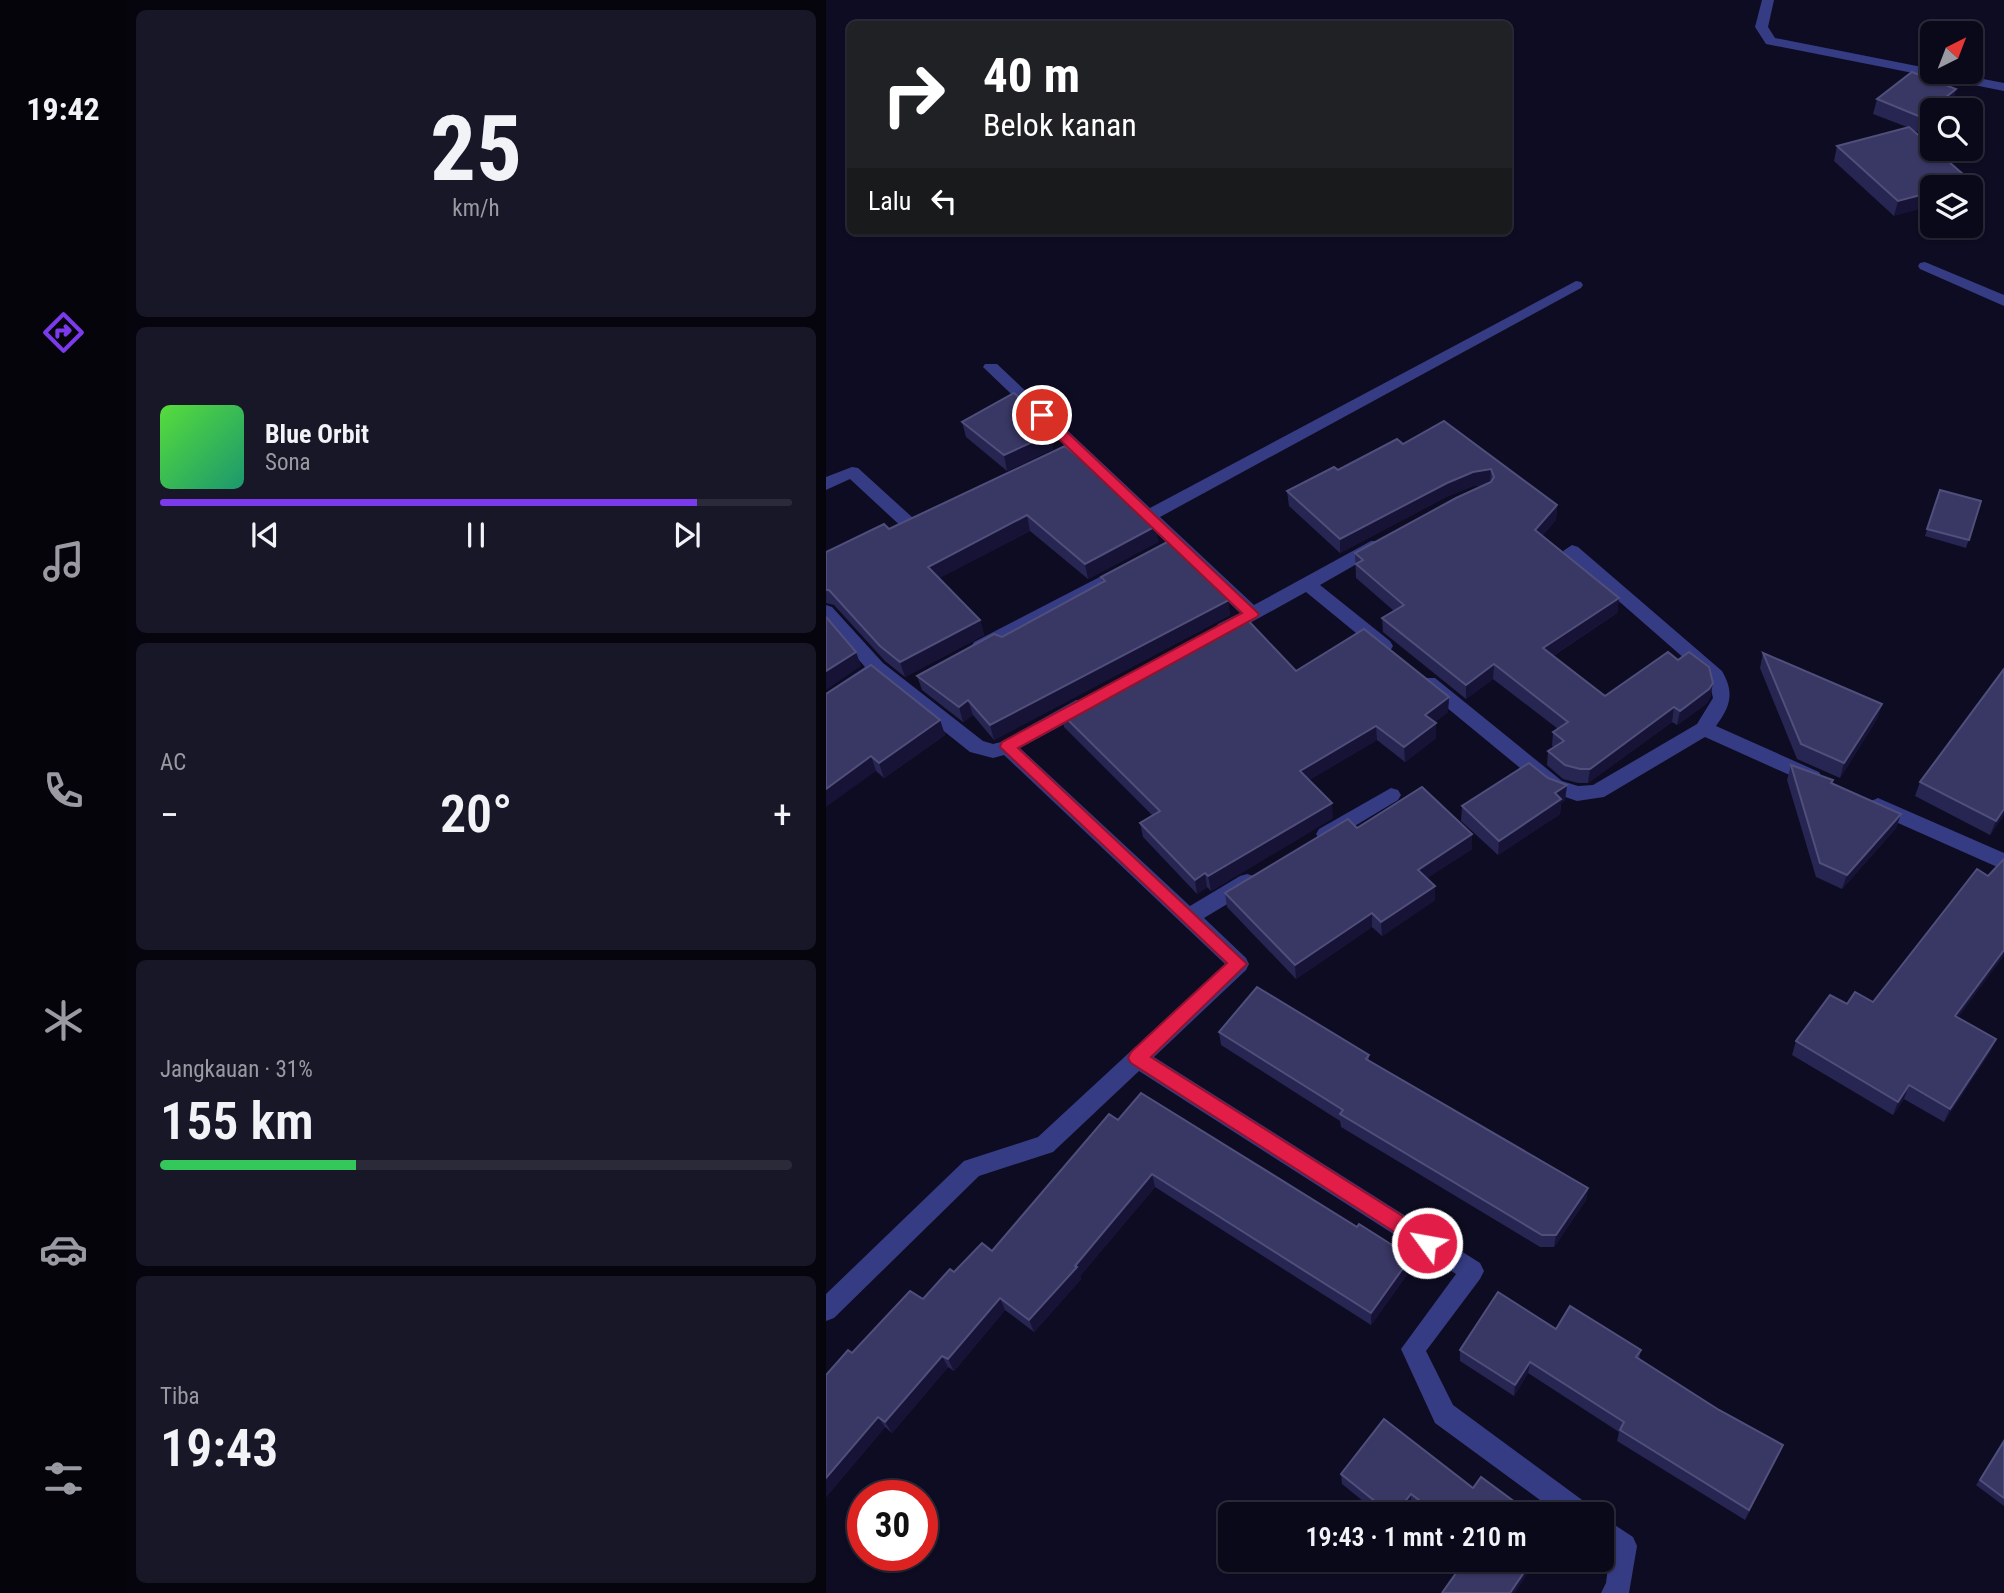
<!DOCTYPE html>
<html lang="id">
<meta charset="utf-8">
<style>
:root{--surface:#0a091a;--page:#181727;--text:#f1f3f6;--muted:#999aa2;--line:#2a2a39;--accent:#7c3aed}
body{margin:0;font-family:"Roboto Condensed",sans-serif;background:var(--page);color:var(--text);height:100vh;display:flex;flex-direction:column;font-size:26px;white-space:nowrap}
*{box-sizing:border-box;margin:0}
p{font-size:23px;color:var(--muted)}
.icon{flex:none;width:38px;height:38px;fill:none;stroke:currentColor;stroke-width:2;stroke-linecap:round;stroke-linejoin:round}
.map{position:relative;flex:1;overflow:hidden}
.sheet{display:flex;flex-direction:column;gap:10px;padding:10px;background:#06050e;width:700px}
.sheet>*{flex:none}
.hud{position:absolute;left:21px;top:21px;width:665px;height:214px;border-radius:10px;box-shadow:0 2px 5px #0004,0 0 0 2px var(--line);background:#202124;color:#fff;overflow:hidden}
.needle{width:46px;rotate:42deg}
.tools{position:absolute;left:1094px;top:21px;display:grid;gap:14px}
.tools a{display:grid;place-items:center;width:63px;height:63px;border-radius:10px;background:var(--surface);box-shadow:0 2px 5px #0004,0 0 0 2px var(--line);font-size:35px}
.speed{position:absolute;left:21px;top:1480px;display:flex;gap:14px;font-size:35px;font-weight:700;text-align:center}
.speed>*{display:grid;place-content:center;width:91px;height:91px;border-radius:50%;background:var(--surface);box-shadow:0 2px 5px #0004,0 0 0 2px var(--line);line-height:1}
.speed .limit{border:10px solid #d22;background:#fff;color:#111}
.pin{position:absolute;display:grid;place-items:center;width:60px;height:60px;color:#fff;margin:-30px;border:4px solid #fff;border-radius:50%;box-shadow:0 2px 7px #0007}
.me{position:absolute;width:77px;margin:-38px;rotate:302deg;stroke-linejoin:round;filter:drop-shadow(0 0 5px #0008)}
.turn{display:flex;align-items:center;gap:24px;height:147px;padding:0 21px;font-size:32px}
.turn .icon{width:91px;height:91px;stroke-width:2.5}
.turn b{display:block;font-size:49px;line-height:60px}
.then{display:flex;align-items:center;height:66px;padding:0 21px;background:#0003;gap:14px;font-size:26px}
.big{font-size:52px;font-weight:600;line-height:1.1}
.sheet .card{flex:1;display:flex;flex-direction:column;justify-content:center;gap:10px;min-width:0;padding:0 24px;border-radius:10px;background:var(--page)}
.sheet .dial{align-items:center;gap:0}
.dial b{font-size:91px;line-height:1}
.song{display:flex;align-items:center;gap:21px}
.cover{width:84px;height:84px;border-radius:10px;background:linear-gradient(135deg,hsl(110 70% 55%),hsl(160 70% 35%))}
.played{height:7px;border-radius:4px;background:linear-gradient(90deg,var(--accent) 85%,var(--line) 85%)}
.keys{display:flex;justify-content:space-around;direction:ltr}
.heat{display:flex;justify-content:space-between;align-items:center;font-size:38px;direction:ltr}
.charge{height:10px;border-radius:5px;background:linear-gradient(90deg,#34c759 31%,var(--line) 0)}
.trip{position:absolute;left:392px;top:1502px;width:396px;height:70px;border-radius:10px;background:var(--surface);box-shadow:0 2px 5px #0004,0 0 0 2px var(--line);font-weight:600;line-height:70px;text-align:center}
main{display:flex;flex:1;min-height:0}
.dock{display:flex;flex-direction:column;width:126px;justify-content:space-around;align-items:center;background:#04040a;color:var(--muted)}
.dock .icon{width:49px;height:49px}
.dock .current{color:var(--accent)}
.dock b{font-size:32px;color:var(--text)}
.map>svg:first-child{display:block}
</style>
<main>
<nav class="dock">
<b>19:42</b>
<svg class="icon current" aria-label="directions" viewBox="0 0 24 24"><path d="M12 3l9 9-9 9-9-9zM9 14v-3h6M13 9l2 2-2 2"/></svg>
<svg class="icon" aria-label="music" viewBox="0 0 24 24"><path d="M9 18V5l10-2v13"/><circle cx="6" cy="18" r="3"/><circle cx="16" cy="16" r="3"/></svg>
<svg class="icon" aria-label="phone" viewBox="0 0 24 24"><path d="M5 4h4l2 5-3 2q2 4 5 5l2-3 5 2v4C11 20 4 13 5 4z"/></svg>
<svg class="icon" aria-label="climate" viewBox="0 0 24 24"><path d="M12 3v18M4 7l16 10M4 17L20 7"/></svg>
<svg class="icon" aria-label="car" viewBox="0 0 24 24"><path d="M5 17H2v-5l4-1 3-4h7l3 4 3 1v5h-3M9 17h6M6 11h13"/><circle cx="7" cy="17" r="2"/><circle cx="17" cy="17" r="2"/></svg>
<svg class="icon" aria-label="filters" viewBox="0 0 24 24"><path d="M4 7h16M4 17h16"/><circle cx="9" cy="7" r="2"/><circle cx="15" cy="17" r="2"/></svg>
</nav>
<section class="sheet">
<div class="card dial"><b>25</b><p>km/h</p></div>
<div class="card">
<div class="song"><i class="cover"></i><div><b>Blue Orbit</b><p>Sona</p></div></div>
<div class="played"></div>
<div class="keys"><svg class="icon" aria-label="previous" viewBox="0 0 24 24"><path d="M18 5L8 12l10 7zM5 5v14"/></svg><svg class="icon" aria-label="pause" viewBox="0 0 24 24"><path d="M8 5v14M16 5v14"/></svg><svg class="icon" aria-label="next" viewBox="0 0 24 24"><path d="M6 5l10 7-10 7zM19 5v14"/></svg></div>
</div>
<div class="card"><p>AC</p>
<div class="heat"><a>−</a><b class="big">20°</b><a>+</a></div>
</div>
<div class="card"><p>Jangkauan · 31%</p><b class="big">155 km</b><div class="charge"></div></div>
<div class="card"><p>Tiba</p><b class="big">19:43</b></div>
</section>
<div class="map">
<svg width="1178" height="1593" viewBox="0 0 1178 1593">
<rect width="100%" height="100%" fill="#0e0c22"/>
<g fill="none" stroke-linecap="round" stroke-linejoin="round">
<g fill="#363c83" fill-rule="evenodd">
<polygon points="936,0 948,0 942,27 949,38 1106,69 1106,72 1121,72 1178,83 1178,91 940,44 929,27"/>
<polygon points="1099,262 1178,295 1178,306 1094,269 1092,266 1094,263"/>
<polygon points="750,281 755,282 757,285 755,288 334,517 428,605 545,541 557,541 560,545 557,549 494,585 564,641 567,646 564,651 552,651 480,592 404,634 392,634 389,629 392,624 414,613 157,367 159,364 171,364 324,508"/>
<path d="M 26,467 L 32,468 L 87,518 L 100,513 L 106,515 L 108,519 C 103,528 88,533 79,530 L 24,479 L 0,490 L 0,477 Z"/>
<path d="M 746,545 L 752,547 L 896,671 C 909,693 904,707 890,726 L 993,772 L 996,777 L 993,782 L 986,784 L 979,782 L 879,737 L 778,797 L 751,801 L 722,791 L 597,688 L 594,683 L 597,678 L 609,678 L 736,781 L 752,786 L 767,785 L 871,724 L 887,698 L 883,680 L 740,555 L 737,551 Z"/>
<polygon points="297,565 303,567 306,571 303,575 160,652 148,652 145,647 148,642"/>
<polygon points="0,605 6,607 57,663 157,741 167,744 175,742 250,700 264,700 266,705 264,710 194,748 364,906 414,876 421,874 428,876 431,882 428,888 378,918 420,958 423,964 420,970 328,1057 654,1263 658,1271 654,1279 600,1351 627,1405 763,1505 767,1514 733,1514 609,1423 575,1349 630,1274 313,1071 227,1152 153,1176 8,1318 0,1321 0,1294 138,1161 212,1137 399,964 178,755 167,758 144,752 50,677 0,709 0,693 39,667 0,622"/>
<polygon points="565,788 572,790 575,795 572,800 507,839 500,842 493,839 490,834 493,829"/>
<polygon points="1052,798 1178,853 1178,870 1045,811 1042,806 1045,801"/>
<polygon points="775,1516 807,1537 811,1546 803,1593 775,1593 780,1583 784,1552 775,1545"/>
</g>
</g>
<g fill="#272551">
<polygon points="1130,89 1126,104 1118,110 1106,110 1106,120 1092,132 1085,129 1106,147 1068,216 1008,161 1011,146 1081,127 1047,114 1051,99"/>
<polygon points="618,421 731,505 730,520 716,536 793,598 791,613 727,656 779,696 887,683 884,698 880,704 851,725 846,722 762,783 752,783 737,779 721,765 722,751 728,747 726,746 727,732 732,729 667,679 640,699 557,632 556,618 568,611 530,578 529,553 659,485 647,486 620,497 514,553 463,506 461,491 577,444"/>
<polygon points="136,422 230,441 226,443 227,449 181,471 140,437"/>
<polygon points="239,446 328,522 332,542 262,579 204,531 113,578 154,620 158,635 79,677 59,661 8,605 0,603 0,552 63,529"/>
<polygon points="1114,490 1155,501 1140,548 1099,536"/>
<polygon points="275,577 400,590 404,615 168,740 147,715 137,722 96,690 91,676 176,637 276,582"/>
<polygon points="937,653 1056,704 1051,719 1014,778 971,759 934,668"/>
<polygon points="470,671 623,697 622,712 609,722 610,738 579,762 551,740 483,780 507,818 385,891 381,887 371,894 317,837 314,823 326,815 238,727 235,713"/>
<polygon points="0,694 114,720 119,735 58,778 50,771"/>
<polygon points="965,765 1075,814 1070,828 1016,889 990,877 961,780"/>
<polygon points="722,778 741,785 739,800 735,803 734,814 672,855 635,821 636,806"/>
<polygon points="1094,782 1178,815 1164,835 1089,796"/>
<polygon points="531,828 646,849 601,878 609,900 556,936 546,927 470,979 401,907 399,893"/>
<polygon points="1178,955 1132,1017 1170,1039 1164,1052 1118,1122 1078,1099 1067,1115 966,1055 970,1041 1021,1004 1047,1002"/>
<polygon points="393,1032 543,1055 543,1061 762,1188 760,1200 728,1247 714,1247 515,1127 514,1121 395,1045"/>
<polygon points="292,1120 531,1227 585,1257 585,1269 545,1325 329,1187 254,1276 255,1279 208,1332 179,1310 128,1371 122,1367 66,1433 59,1427 0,1497 0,1375 26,1353 97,1299 128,1272 166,1251"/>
<polygon points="730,1329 815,1350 813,1359 952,1455 919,1520 791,1441 793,1432 702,1373 688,1396 634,1361 634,1350"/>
<polygon points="1178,1441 1178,1506 1150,1485"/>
<polygon points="515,1474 647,1488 705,1514 598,1514 585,1504 577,1514 553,1514 516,1484"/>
</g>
<g fill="#161336">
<polygon points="1130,89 1126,104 1118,110 1106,110 1106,120 1092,132 1095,117"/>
<polygon points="1145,181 1143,187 1122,187"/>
<polygon points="1106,192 1106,206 1068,216 1072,201"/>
<polygon points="227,426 230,441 226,443 227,449 181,471 178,455"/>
<polygon points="665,469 664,484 647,486 620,497 514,553 514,539 621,483 647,472"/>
<polygon points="731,505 730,520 708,545 709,530"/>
<polygon points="201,515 204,531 106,582 102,567"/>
<polygon points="328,522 332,542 262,579 259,564"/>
<polygon points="400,590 404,615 168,740 164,725"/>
<polygon points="793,598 791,613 716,663 717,648"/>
<polygon points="154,620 158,635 79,677 74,662"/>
<polygon points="30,652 35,666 0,690 0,671"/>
<polygon points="668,664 667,679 640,699 640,685"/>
<polygon points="887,683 884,698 880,704 851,725 854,711"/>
<polygon points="623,697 622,712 599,730 599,715"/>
<polygon points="142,700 147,715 137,722 133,707"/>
<polygon points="1056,704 1051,719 1014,778 1018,763"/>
<polygon points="848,707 846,722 762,783 764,769"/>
<polygon points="114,720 119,735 58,778 53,763"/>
<polygon points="610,723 610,738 579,762 578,747"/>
<polygon points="550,726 551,740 475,785 474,771"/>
<polygon points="45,756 50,771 0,807 0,789"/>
<polygon points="741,785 739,800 735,803 734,814 672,855 673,841 729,793"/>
<polygon points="506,803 507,818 385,891 382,876"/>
<polygon points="1178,809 1178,815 1164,835 1170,821"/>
<polygon points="1075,814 1070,828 1016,889 1021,875"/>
<polygon points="646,834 646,849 592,884 592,870"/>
<polygon points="379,873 381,887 371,894 369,880"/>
<polygon points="609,886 609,900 556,936 555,922"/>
<polygon points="546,913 546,927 470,979 469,965"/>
<polygon points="1178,950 1178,955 1123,1029 1129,1016"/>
<polygon points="1170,1039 1164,1052 1118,1122 1124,1109"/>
<polygon points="1083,1085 1078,1099 1067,1115 1072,1102"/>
<polygon points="326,1174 329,1187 254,1276 255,1279 208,1332 203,1320"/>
<polygon points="762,1188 760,1200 728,1247 730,1235"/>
<polygon points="585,1257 585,1269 545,1325 545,1313"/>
<polygon points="174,1298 179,1310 128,1371 122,1359"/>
<polygon points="116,1356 122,1367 66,1433 59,1422"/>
<polygon points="704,1362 702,1373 688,1396 689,1385"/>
<polygon points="52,1417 59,1427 0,1497 0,1478"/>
<polygon points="585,1494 585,1504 577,1514 569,1514"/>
<polygon points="707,1559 711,1559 689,1593 684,1593"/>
</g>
<g fill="#393764" stroke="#504f7c" stroke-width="2">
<polygon points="1086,72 1130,89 1095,117 1051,99"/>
<polygon points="1083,127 1106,147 1106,149 1108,149 1145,181 1122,187 1106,187 1106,192 1072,201 1011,146"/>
<polygon points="188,393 227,426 219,430 224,434 178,455 136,422"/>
<polygon points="618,421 731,505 709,530 793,598 717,648 779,696 842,652 852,660 863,652 883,667 887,683 883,689 854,711 848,707 764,769 754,769 739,765 722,751 738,741 727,732 742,722 668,664 640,685 556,618 578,605 530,564 537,560 529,553 630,498 665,482 668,477 665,469 647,472 621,483 514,539 461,491 508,467 512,470 571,439 577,444"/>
<polygon points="239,446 306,501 328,522 326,523 330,526 259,564 201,515 102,567 154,620 74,662 54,646 3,590 0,590 0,552 58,524 63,529"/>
<polygon points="1114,490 1155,501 1143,540 1101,529"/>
<polygon points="345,540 400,590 396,593 403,600 164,725 142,700 133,707 91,676 168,634 176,637 279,581 275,577"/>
<polygon points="416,614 470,671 538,629 623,697 599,715 610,723 578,747 550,726 474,771 506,803 382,876 379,873 369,880 314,823 334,811 235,713"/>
<polygon points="0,617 30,652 0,671"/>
<polygon points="937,653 1056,704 1018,763 975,744"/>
<polygon points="45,665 114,720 53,763 45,756 0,789 0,694"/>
<polygon points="1178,669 1178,809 1170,821 1094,782"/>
<polygon points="703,763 722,778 741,785 729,793 735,799 673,841 636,806"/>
<polygon points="965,765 1007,780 1005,783 1075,814 1021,875 994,863"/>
<polygon points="596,787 646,834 592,870 609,886 555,922 546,913 469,965 399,893 522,819 531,828"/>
<polygon points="1178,859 1178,950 1129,1016 1170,1039 1124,1109 1083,1085 1072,1102 970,1041 1004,995 1021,1004 1029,992 1047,1002 1151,869 1162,876"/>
<polygon points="431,987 543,1055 540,1059 762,1188 730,1235 716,1235 514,1114 517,1110 393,1032"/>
<polygon points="315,1093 531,1227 533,1224 585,1257 545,1313 326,1174 249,1266 251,1267 203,1320 174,1298 122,1359 116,1356 59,1422 52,1417 0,1478 0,1375 22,1350 26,1353 84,1291 97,1299 124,1269 128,1272 156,1243 166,1251 283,1114 292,1120"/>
<polygon points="672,1292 730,1329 744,1306 815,1350 810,1357 893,1410 957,1445 923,1510 794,1430 798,1422 704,1362 689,1385 634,1350"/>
<polygon points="558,1419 647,1488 655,1477 705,1514 611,1514 585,1494 569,1514 565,1514 515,1474"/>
<polygon points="1178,1441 1178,1498 1154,1480"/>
<polygon points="640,1559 707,1559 684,1593 616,1593"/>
</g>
<polygon fill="#e11d48" stroke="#92132f" stroke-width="2" points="216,411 220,412 433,614 431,617 192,748 421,964 325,1057 608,1236 611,1243 608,1249 601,1252 595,1249 305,1063 302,1058 305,1052 401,963 174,747 176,742 416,613 211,418 209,415"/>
</svg>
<div class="tools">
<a><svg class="needle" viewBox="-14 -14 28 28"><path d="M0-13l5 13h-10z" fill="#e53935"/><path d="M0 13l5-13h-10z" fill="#999aa2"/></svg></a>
<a><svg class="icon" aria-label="search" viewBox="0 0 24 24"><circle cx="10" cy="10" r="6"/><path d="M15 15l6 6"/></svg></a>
<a><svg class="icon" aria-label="layers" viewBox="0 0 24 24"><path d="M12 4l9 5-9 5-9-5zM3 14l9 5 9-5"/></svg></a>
</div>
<div class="speed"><div class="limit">30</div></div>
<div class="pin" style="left:216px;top:415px;background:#d93025"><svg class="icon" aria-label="arrive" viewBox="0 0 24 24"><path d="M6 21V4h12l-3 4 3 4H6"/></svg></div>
<svg class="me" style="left:601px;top:1243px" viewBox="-20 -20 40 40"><circle r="17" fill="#e11d48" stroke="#fff" stroke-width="3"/><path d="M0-11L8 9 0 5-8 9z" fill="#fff"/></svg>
<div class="trip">19:43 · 1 mnt · 210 m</div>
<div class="hud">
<div class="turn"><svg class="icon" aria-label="right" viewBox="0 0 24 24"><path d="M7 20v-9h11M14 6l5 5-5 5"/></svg><div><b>40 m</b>Belok kanan</div></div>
<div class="then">Lalu<svg class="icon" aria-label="left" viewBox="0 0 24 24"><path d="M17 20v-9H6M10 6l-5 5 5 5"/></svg></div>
</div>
</div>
</main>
